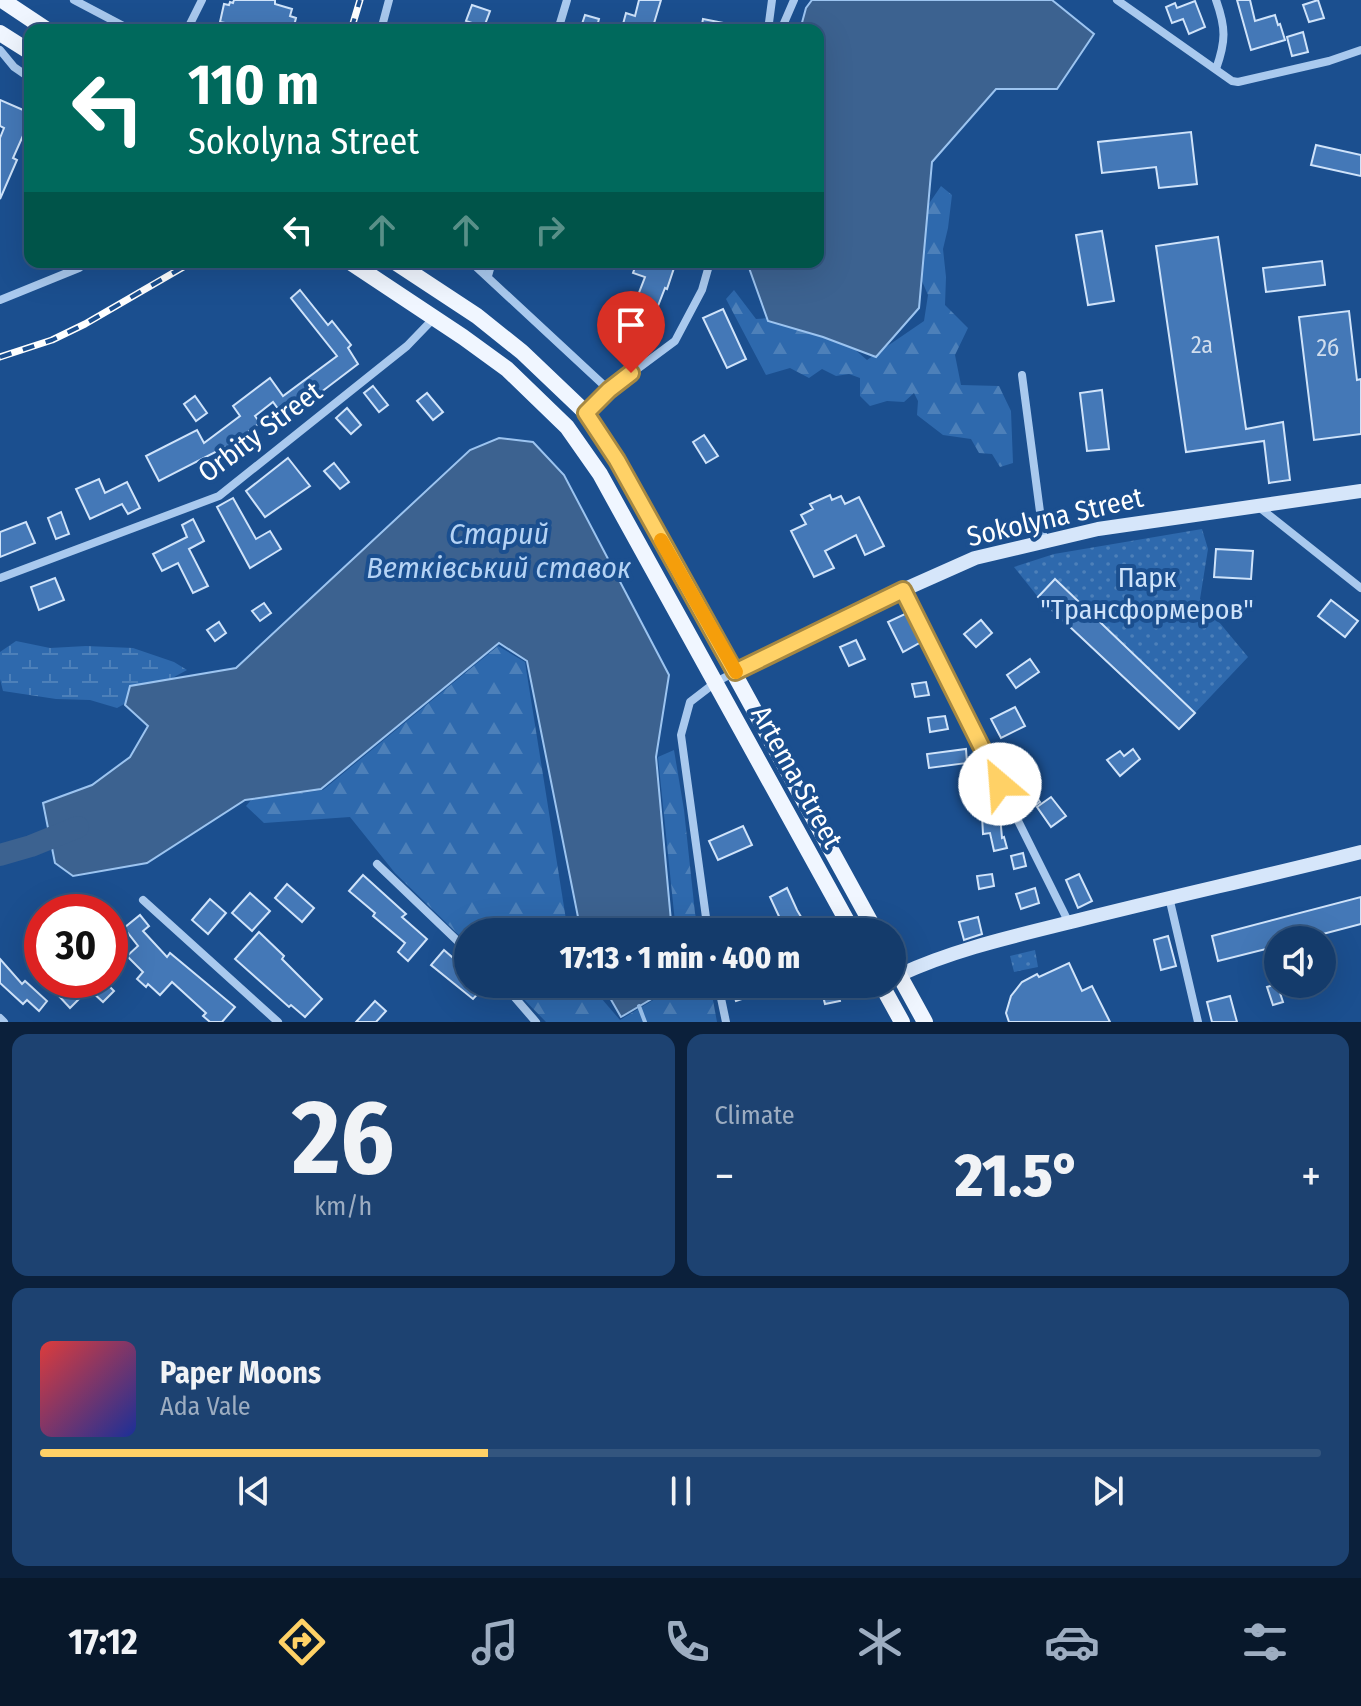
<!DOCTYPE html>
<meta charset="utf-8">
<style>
:root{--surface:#143b6b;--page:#1d4271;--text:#f1f3f6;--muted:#9dadc1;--line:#33557e;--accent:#ffd166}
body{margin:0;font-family:"Fira Sans Condensed",sans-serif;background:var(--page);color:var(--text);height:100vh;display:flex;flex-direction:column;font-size:30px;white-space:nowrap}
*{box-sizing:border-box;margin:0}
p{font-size:26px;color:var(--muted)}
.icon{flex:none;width:44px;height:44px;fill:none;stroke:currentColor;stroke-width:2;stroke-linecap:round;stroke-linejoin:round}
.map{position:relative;height:1022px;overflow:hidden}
.drawer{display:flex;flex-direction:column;gap:12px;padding:12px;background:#0b203b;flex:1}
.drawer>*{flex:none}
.guide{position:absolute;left:24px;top:24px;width:800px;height:244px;border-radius:16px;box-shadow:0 8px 32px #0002,0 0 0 2px var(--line);background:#00695c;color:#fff;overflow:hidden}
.controls{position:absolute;left:1264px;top:926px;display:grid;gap:16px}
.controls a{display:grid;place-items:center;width:72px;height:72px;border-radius:50%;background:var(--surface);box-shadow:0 8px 32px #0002,0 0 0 2px var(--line);font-size:40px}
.speed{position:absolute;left:24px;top:894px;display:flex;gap:16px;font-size:40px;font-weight:700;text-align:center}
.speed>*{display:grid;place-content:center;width:104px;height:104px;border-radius:50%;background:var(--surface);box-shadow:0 8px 32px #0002,0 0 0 2px var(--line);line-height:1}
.speed .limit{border:12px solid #d22;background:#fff;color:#111}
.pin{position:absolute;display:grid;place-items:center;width:68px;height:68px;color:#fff;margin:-82px -34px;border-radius:50% 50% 50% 0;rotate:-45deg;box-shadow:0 0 8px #0007}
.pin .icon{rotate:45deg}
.me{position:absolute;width:88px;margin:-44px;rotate:333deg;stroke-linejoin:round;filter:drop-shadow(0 0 6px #0008)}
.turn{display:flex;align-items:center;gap:28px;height:168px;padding:0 32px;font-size:36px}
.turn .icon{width:104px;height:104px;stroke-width:2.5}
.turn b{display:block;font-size:56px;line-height:68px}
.lanes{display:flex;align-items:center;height:76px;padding:0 32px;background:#0003;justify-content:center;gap:40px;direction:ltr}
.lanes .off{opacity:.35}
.big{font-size:60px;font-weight:800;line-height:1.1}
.drawer .tile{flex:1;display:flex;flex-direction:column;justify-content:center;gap:12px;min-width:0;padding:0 28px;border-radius:16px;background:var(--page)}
.drawer .dial{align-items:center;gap:0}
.dial b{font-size:104px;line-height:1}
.song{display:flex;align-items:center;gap:24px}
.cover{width:96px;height:96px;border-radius:12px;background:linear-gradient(135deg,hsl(0 70% 55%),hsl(230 70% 35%))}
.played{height:8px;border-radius:4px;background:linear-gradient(90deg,var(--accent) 35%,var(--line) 35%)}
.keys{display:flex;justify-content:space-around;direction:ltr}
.heat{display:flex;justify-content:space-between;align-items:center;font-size:44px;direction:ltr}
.drawer .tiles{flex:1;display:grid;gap:12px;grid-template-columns:1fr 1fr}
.tile:last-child{grid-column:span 2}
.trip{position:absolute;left:454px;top:918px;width:452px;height:80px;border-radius:40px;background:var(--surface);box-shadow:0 8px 32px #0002,0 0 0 2px var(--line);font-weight:800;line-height:80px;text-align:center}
.menu{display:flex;height:128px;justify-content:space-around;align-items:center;background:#08182b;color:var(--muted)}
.menu .icon{width:56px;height:56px}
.menu .on{color:var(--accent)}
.menu b{font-size:36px;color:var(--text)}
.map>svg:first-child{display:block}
</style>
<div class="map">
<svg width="1361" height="1022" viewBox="0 0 1361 1022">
<defs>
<pattern id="forest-firs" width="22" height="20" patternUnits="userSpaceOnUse" patternTransform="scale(2)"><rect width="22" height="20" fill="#2e69ad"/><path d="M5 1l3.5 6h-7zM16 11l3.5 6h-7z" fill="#4d80b9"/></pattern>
<pattern id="wetland-marsh" width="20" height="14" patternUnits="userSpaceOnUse" patternTransform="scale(2)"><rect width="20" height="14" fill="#2e69ad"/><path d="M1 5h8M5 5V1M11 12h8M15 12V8" fill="none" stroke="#4d80b9"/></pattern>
<pattern id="park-dots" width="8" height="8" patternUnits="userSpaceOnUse" patternTransform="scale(2)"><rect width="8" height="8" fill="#2e69ad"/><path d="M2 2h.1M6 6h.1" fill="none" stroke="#4d80b9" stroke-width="1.8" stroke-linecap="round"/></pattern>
</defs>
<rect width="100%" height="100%" fill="#1b4f8f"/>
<g fill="url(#forest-firs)">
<polygon points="941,186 952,195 948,228 943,249 946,277 945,305 968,328 955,355 961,385 999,386 1011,411 1013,463 1000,467 992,454 979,453 971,439 943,435 917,415 918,401 914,393 904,402 887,401 870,406 860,396 860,378 849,374 836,376 822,369 809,378 790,368 766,375 726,299 734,290 756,319 785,317 838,335 867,360 924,321 928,295 915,265 917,232 928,205"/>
<polygon points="498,646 525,662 568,932 468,932 468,944 395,873 350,817 264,823 246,806 251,800 323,790"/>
<polygon points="674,750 684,810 695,913 699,932 676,932 658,757"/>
<polygon points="509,984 589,984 620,1020 680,984 710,984 717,1022 546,1022"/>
</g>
<polygon fill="url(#wetland-marsh)" points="16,641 50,648 86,646 133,648 174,662 187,670 117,708 90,700 56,699 3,691 0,679 0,652"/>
<g fill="url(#park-dots)">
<polygon points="1202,529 1208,549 1200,599 1248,657 1195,713 1056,579 1038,597 1014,567 1054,554"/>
<polygon points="1035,950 1038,967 1014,972 1010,956"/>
</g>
<g fill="#3c6290" stroke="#9cc4f0" stroke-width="2">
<polygon points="812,0 1052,0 1094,34 1057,89 996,89 932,162 919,308 876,357 823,337 768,321 748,265 749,262 818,262 818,30 800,30 806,8"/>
<polygon points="499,438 533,442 564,475 669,675 656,757 672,932 581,932 527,661 499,643 321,789 245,800 147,863 73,876 55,863 43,803 92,785 130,757 148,726 125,705 130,686 236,668 470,450"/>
<polygon points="602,984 677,984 621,1017"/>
</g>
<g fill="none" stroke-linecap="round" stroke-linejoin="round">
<polyline stroke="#9cc4f0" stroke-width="4" points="639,1006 645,1022"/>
<polyline stroke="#3c6290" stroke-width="22" points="0,855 31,846 78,827"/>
</g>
<g fill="#4478b7" stroke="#cfe3fa" stroke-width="2">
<polygon points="234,0 275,0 275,4 292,9 290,16 296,18 293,30 226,30 227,27 224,26 225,23 220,22 224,4 229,5 230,2 233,3"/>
<polygon points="639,0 661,0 652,30 641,30 623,24 626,13 635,16"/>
<polygon points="1237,0 1250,0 1255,21 1275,15 1278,25 1280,24 1285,40 1251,50"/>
<polygon points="1318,0 1324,18 1309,22 1303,5"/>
<polygon points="1195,1 1205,27 1189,34 1183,19 1172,23 1166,7 1175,3 1177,8"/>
<polygon points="472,5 490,11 484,27 466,21"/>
<polygon points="585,15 599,19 596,30 580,30"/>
<polygon points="703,19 734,25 733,30 701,30"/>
<polygon points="1303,32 1308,52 1292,56 1287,37"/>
<polygon points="0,100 30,113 30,120 13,158 17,160 0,199 0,138 4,128 0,126"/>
<polygon points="1191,132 1197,184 1159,188 1156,167 1102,173 1098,142"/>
<polygon points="1316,145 1361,155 1361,176 1311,165"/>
<polygon points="1102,231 1114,301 1088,305 1076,235"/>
<polygon points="1218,237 1246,429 1283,422 1290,480 1269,483 1264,441 1186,452 1156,246"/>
<polygon points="1322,261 1325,285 1266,292 1263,268"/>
<polygon points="637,262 676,262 667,289 665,288 656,311 635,303 645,277 633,273"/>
<polygon points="300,290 328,325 332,321 351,345 348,348 358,364 308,402 309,405 287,421 273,402 255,416 260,423 243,436 249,443 231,456 225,447 159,481 146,456 197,430 204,443 240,416 233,406 270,378 283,396 337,356 291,298"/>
<polygon points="723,309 746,359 727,368 703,318"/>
<polygon points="1349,311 1357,380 1361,379 1361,434 1314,440 1299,317"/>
<polygon points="373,386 388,405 379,412 364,393"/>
<polygon points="1102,390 1109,449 1087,451 1080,393"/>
<polygon points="427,393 443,412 433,420 417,401"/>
<polygon points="195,396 207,413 196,421 184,404"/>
<polygon points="347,408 361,425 351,434 336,418"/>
<polygon points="704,435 718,456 706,463 693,442"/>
<polygon points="288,458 310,486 265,517 246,491"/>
<polygon points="334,463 349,482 340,489 324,471"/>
<polygon points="99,479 105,493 127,482 140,508 128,514 122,504 90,519 76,489"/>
<polygon points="830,495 832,500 841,496 845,504 859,497 884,546 865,555 856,535 825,551 834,568 814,577 791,531 806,524 801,515 813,509 810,504"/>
<polygon points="233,498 256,539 270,531 281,549 250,568 217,507"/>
<polygon points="61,512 69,534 56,539 48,518"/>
<polygon points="193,519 204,541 189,549 208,586 193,593 178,563 162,571 153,554 187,537 182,525"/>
<polygon points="26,522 35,543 0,557 0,532"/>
<polygon points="1216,549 1253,551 1251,579 1214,577"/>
<polygon points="55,578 64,600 39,610 31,587"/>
<polygon points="1055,579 1195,713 1179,729 1038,597"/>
<polygon points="1331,600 1358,621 1345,637 1318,616"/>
<polygon points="264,603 271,613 260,621 252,611"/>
<polygon points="907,613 921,642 903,652 888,622"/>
<polygon points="981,620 992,633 976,647 964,634"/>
<polygon points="219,622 226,633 215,641 207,630"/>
<polygon points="856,640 865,659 849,666 840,647"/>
<polygon points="1030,659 1039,672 1016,688 1007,675"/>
<polygon points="926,682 929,695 915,697 912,684"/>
<polygon points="1015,707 1025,726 1001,738 991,719"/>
<polygon points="945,716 948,729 930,732 928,718"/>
<polygon points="966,749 967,763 929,768 927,754"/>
<polygon points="1133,749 1140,759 1120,776 1107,760 1120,751 1124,756"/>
<polygon points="982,782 985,795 966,799 963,785"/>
<polygon points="1030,787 1040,802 1030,809 1020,794"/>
<polygon points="1051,797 1066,816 1051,827 1037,807"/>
<polygon points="1000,815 1002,838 1004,837 1007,848 994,851 990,833 983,834 982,816"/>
<polygon points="743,826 752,845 718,860 709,841"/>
<polygon points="1023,853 1026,866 1014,869 1011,856"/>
<polygon points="992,874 994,886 979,889 977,876"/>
<polygon points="1079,874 1092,901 1078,908 1066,880"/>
<polygon points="363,875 406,914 402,917 427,939 408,961 398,952 405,943 373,916 375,913 349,891"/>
<polygon points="287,884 314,908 302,922 275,898"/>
<polygon points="787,888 797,910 810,932 772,932 783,925 770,897"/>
<polygon points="1035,888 1039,903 1021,909 1016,894"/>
<polygon points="250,893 270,911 252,931 232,913"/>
<polygon points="1361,897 1361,924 1300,940 1278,940 1278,946 1218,961 1212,936"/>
<polygon points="210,899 226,913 208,934 192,920"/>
<polygon points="140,915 149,926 143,931 167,957 170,953 235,1007 222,1022 210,1022 203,1016 206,1013 172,982 160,995 148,984 146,987 137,979 143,972 127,956 138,946 124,928"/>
<polygon points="978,917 982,934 964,940 959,922"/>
<polygon points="259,932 284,956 282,959 322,999 305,1017 291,1005 289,1007 235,959"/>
<polygon points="1168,936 1176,966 1161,970 1154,940"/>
<polygon points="444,950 468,971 468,984 487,984 473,999 431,965"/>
<polygon points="0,959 22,984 25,981 47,1001 39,1011 27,1000 23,1004 0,983"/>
<polygon points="1069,963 1082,991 1092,986 1110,1022 1009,1022 1006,1013 1011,996 1022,982 1037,974 1039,977"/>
<polygon points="74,980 86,992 70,1008 58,995"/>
<polygon points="103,980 114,991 103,1002 91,991"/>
<polygon points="730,984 761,984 763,992 736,1001"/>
<polygon points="820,984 836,984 840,1001 825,1004"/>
<polygon points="1277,984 1283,1002 1273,1005 1267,987"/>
<polygon points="1230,996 1237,1022 1212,1022 1207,1002"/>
<polygon points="375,1001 386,1011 376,1022 356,1022"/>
</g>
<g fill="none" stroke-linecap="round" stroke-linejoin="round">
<g stroke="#a9c9ee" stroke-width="8">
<polyline points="74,0 131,30"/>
<polyline points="1117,0 1232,81 1238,82 1329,61 1361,50"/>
<polyline points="187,30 202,0"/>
<polyline points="381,30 389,0"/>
<polyline points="558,30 567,0"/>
<polyline points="768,30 772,0"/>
<polyline points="781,30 794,0"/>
<polyline points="0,50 14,67 30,78"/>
<path d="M 1216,69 C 1226,41 1226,28 1216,0"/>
<polyline points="471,262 609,390"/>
<polyline points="488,276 492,262"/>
<polyline points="0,300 79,268 87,262"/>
<polyline points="1022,375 1044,542"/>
<polyline points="586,412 609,390 675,341 702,290 710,262"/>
<polyline points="1259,507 1361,588"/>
<polyline points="0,578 219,496 407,346 434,318"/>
<polyline points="903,590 1069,923"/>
<polyline points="377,864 468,951"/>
<polyline points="1169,897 1198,1022"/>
<polyline points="143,900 278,1022"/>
<polyline points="708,932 681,735 690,702 716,682 735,672"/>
<polyline points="503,984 536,1022"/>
<polyline points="718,984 726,1022"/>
<polyline points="0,1018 4,1022"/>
</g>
<g stroke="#d6e6fa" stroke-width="14">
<polyline points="735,672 903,590 975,558 1098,529 1361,491"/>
<path d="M 899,975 C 955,949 1015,936 1075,921 C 1170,897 1266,876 1361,852"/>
</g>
<g stroke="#f0f6ff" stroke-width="16">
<polyline points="2,0 47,30"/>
<polyline points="0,33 30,52"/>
<polyline points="350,262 463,337 507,369 567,427 600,474 853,932"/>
<polyline points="395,262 477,316 522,352 586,413 617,460 876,932"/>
<polyline points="892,962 925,1022"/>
<polyline points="881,984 902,1022"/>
</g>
<g stroke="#fff" stroke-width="7">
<g id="rail">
<polyline points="351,30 360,0"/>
<polyline points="0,357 52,340 85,324 192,262"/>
</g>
</g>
<use href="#rail" stroke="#1b4f8f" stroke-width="4" stroke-dasharray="12" stroke-linecap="butt"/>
</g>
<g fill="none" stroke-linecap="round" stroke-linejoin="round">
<g stroke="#a68842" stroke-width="20">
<polyline id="route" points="631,373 609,390 586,413 617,460 735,672 903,590 1000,784"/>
</g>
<use href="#route" stroke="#ffd166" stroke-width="14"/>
<polyline stroke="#f59e0b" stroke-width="14" points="661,540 736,672"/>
</g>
<g text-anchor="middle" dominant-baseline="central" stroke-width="8" stroke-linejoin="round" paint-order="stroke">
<g font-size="24" fill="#d0dded">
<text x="1202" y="345">2а</text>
<text x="1328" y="348">2б</text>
</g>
<g font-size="28" fill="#fff" stroke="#1b4f8f">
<text transform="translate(260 432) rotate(-37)">Orbity Street</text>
<text transform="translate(1055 517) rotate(-13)">Sokolyna Street</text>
<text transform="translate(797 777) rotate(61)">Artema Street</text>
</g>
<g font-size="28" fill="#cfe3fa" stroke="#1b4f8f">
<text x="1147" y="577">Парк<tspan x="1147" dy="32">"Трансформеров"</tspan></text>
</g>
<g font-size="30" font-style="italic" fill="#b5d3f5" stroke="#1b4f8f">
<text x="499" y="534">Старий<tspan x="499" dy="34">Ветківський ставок</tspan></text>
</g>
</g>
</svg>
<div class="controls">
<a><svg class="icon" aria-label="sound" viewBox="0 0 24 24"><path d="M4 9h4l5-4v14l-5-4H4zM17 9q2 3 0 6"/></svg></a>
</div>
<div class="speed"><div class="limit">30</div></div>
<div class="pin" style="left:631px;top:373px;background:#d93025"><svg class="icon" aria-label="arrive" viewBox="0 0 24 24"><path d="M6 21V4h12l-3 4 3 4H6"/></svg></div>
<svg class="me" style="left:1000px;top:784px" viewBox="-20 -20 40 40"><circle r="19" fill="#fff"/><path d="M0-13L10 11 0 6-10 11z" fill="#ffd166"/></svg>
<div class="trip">17:13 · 1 min · 400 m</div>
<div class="guide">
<div class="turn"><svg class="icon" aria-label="left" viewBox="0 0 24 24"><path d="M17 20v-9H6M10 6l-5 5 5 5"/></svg><div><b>110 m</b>Sokolyna Street</div></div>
<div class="lanes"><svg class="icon" aria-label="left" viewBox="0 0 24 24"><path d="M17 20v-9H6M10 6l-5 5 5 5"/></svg><svg class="icon off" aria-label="ahead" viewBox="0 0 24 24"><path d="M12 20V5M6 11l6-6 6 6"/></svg><svg class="icon off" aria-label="ahead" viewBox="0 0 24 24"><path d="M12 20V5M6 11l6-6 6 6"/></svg><svg class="icon off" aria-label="right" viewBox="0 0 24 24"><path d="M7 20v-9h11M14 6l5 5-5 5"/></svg></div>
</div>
</div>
<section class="drawer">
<div class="tiles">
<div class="tile dial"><b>26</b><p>km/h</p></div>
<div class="tile"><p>Climate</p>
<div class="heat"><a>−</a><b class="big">21.5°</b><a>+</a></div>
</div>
<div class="tile">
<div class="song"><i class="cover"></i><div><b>Paper Moons</b><p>Ada Vale</p></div></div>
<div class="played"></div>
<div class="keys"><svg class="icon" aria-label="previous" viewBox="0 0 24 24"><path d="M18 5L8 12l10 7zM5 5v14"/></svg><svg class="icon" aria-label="pause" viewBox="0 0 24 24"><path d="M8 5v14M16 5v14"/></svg><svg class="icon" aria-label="next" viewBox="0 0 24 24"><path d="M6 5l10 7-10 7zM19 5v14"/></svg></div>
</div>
</div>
</section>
<nav class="menu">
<b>17:12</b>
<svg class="icon on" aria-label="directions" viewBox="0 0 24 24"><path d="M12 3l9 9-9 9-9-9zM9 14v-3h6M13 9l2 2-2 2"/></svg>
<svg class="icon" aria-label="music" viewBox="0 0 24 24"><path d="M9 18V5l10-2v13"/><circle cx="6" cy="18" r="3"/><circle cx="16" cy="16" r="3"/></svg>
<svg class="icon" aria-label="phone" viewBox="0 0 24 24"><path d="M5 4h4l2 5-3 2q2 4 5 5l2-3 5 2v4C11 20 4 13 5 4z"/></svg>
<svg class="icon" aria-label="climate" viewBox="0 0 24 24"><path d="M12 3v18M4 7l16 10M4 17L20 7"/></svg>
<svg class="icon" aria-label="car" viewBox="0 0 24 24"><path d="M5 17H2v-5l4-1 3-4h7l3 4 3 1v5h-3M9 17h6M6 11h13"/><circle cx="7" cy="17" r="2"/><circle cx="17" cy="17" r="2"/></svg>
<svg class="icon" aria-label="filters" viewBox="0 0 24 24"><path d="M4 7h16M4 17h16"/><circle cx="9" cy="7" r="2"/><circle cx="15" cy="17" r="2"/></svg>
</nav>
